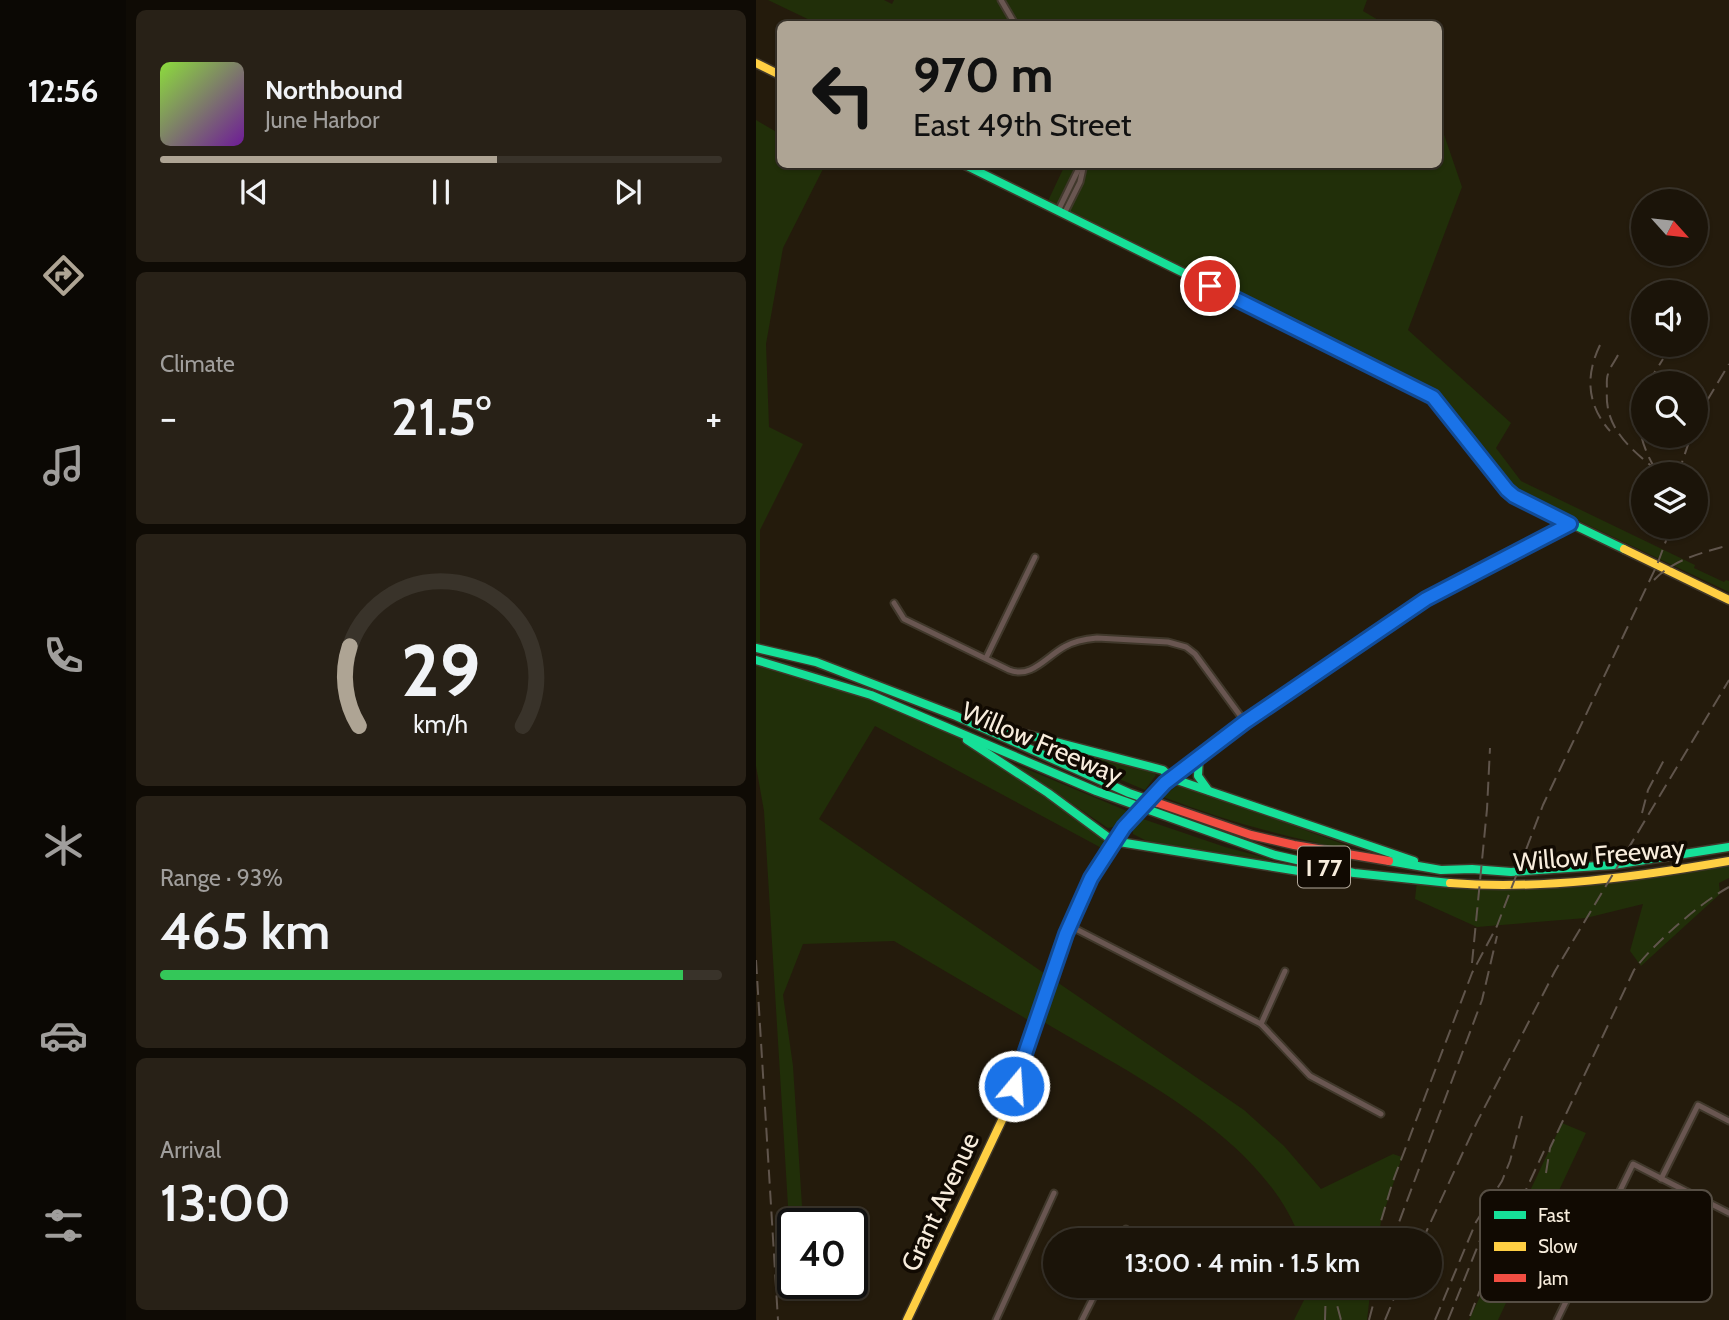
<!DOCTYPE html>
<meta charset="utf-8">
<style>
:root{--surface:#1b1409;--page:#282117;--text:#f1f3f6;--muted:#a09e9c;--line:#39332a;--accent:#aea494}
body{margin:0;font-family:Cabin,sans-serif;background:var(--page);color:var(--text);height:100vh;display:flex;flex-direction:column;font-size:26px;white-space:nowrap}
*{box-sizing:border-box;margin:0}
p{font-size:23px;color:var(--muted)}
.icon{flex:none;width:38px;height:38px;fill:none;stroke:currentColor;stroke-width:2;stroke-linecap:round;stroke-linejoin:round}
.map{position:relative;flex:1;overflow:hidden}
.details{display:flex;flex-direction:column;gap:10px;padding:10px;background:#0f0b05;width:630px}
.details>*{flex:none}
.banner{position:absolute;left:21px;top:21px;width:665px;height:147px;border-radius:10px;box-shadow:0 2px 5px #0004,0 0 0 2px var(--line);background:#aea494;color:#111;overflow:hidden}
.needle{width:46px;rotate:117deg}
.tools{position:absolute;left:875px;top:189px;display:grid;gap:14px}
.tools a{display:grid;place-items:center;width:77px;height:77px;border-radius:50%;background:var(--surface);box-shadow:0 2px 5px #0004,0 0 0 2px var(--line);font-size:35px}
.speed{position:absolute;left:21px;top:1208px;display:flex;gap:14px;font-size:35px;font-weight:700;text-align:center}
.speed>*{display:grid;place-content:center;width:91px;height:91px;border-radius:50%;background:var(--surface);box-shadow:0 2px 5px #0004,0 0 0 2px var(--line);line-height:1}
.speed .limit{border:4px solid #111;border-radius:10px;background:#fff;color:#111}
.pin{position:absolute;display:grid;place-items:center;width:60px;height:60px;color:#fff;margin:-30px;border:4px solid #fff;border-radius:50%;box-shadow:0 2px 7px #0007}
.me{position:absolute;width:77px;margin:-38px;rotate:18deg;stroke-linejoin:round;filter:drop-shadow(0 0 5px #0008)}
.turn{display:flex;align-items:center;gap:24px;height:147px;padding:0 21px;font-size:32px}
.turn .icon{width:91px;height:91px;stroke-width:2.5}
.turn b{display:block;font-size:49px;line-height:60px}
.big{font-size:52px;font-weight:600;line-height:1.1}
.details .tile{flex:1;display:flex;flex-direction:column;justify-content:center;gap:10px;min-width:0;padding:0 24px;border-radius:10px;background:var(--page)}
.details .dial{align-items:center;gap:0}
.dial svg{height:182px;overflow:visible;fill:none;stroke:var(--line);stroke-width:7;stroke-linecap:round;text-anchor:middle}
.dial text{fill:var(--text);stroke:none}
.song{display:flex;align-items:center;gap:21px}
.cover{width:84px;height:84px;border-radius:10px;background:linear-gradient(135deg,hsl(90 70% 55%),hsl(280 70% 35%))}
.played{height:7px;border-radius:4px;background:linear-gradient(90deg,var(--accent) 60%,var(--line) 60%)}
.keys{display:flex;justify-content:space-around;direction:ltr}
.heat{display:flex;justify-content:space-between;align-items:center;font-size:38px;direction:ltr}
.charge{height:10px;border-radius:5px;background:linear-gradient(90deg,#34c759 93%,var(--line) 0)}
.trip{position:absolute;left:287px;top:1228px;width:399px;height:70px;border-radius:35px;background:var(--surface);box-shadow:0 2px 5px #0004,0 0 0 2px var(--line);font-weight:600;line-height:70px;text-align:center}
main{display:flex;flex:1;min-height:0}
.tabs{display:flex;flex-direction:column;width:126px;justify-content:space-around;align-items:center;background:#0b0804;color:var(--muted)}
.tabs .icon{width:49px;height:49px}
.tabs .current{color:var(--accent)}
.tabs b{font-size:32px;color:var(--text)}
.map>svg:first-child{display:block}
</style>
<main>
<nav class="tabs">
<b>12:56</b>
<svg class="icon current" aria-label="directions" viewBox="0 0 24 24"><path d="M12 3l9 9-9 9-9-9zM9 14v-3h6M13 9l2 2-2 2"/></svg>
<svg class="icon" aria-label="music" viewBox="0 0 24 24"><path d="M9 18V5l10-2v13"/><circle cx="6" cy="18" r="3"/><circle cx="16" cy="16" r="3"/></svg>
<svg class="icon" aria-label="phone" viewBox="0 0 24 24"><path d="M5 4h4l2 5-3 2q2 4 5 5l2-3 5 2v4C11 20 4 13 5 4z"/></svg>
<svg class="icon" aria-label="climate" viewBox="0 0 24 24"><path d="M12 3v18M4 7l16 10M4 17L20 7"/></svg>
<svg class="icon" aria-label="car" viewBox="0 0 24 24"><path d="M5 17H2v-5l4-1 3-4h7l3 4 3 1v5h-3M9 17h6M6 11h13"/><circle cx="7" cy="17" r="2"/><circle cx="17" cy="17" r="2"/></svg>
<svg class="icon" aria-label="filters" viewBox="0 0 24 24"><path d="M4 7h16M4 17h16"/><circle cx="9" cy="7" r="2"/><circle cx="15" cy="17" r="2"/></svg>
</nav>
<section class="details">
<div class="tile">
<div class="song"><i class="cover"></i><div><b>Northbound</b><p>June Harbor</p></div></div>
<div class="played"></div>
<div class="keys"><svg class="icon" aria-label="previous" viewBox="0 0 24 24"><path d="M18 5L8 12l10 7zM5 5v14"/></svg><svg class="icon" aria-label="pause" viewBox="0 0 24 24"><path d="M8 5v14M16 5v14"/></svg><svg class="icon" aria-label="next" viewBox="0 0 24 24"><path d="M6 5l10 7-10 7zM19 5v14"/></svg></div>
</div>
<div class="tile"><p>Climate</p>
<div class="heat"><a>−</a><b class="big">21.5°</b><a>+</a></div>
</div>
<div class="tile dial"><svg viewBox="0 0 100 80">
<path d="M14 69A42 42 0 1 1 86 69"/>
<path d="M14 69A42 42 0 0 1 10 34" stroke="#aea494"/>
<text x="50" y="56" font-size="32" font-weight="700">29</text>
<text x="50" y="72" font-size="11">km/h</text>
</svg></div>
<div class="tile"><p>Range · 93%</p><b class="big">465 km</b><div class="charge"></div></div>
<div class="tile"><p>Arrival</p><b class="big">13:00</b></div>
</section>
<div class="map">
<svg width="973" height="1320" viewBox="0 0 973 1320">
<rect width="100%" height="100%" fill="#241b0c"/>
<g fill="#212f09">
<polygon points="12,0 128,0 136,4 138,0 611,0 607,11 629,24 62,24"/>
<polygon points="0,120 24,134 24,164 69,165 27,248 10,344 13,427 47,444 4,530 4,648 0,648"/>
<polygon points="683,120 706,187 652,330 755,423 740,448 765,481 939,565 938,568 968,582 970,580 973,581 973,592 758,490 733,455 728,459 677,397 290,205 309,165 682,164"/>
<path d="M 0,660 L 187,724 L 357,841 L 351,851 L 119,726 L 63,819 L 488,1110 L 528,1146 L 565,1189 L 637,1154 L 646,1157 L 625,1221 L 622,1241 L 545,1241 C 507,1135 372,1073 281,1018 L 279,1024 L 138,941 L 47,944 L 27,995 L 37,1066 L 46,1206 L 32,1206 L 8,811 L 0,766 Z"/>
<polygon points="281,741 397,772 400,775 389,790 280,744"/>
<polygon points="261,765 371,811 357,827 352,828 261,767"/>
<path d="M 423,784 L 595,847 C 582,850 566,844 553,841 C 503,830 454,815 407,797 Z"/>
<polygon points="387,819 469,847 514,859 514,862 393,842 377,834 377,830"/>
<polygon points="973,861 973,878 963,883 964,894 885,966 874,951 887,904 830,918 721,927 659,899 661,881 747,886"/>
<polygon points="806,1123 830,1133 742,1320 713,1320"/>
<polygon points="555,1286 615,1286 611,1320 538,1320"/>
</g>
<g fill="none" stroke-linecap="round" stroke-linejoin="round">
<g stroke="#40382b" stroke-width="9">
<g id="street">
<polyline points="245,0 259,24"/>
<polyline points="302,211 325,164"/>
<polyline points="308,214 324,182 328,164"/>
<path d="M 138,603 L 148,619 L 253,670 C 275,679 290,657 308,647 C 318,641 329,639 341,638 L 412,642 L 430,647 L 439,654 L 489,722"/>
<polyline points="230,658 279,557"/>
<polyline points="314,926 505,1024"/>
<polyline points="529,971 505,1024 554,1076 625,1114"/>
<polyline points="905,1179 942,1105 973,1121"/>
<polyline points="364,1241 370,1229"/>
<polyline points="240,1320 298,1193"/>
<polyline points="326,1320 343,1286"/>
<polyline points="801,1320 877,1164 973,1213"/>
</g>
</g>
<g stroke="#40382b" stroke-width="11">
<g id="fast">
<polyline points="207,164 665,390 685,405 758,496 868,549"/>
<polyline points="610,640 674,596 814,524"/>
<polyline points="0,648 60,662 200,716 373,793 402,803"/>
<polyline points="0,660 115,695 340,791 519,855 598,873 694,883"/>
<polyline points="227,723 407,770 415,778 658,861"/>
<polyline points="211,740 292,793 357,841 549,872 578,874"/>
<polyline points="443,756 442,776 452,790"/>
<polyline points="633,861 685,870 716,869 755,872 857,865 973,847"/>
<polyline points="306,948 336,878 368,827"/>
</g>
</g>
<g stroke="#40382b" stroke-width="11">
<g id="slow">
<polyline points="0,63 24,75"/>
<polyline points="868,549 973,600"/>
<polyline points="413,780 489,722 610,640"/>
<path d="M 694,883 C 787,890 881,877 973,861"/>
<polyline points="151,1320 247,1118 306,948"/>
</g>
</g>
<g stroke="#40382b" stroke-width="11">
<polyline id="jam" points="402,803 495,835 538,845 633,861"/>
</g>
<use href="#street" stroke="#695651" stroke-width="5"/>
<use href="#fast" stroke="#16e098" stroke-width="8"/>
<use href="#slow" stroke="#ffcf43" stroke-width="8"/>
<use href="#jam" stroke="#f24e42" stroke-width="8"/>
<g stroke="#60554c" stroke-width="2" stroke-dasharray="14 7" stroke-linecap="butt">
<path d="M 844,345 C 829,376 831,405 854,431"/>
<path d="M 862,355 C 859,361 854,367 852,374 C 850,379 851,385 851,390 C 848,428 874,448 900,470"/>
<polyline points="892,383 907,359"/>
<path d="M 887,396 C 879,420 885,444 897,465"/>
<polyline points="940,419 973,364"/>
<polyline points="922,474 935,436"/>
<path d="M 898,580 C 918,559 946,553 973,545"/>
<polyline points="886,813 892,790 908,760"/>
<polyline points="0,960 22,1320"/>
<polyline points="716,963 731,809 734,748"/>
<path d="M 790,1173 L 794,1148 L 878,970 C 898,943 944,903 973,887"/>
<polyline points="622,1241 625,1221 637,1181 716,973 741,926 787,805 901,565 915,527"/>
<polyline points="636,1241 726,1000 741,936"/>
<polyline points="666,1241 721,1122 799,971 973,680"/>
<polyline points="576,1286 585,1320"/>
<polyline points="714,1316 728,1280 788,1151"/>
<polyline points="569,1320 570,1286"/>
<polyline points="613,1320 622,1286"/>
<polyline points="629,1320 643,1286"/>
<polyline points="679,1320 720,1222 746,1181 754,1161 766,1116"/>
<polyline points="692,1320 739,1203"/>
</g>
<g stroke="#40382b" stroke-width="11" stroke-linecap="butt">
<polyline id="slow-bridge" points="368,827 409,784"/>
</g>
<use href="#slow-bridge" stroke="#ffcf43" stroke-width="8"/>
</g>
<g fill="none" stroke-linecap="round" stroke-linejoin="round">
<g stroke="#114b97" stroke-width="18">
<polyline id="route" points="258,1086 310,934 335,878 368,827 409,783 489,722 670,599 814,524 758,496 751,490 677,397 454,286"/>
</g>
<use href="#route" stroke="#1a73e8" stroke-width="12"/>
</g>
<g text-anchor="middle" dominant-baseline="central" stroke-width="7" stroke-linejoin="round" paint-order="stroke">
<rect fill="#110a02" stroke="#b3a99b" stroke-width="2" x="542" y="846.5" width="52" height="41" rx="5"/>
<g font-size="24" font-weight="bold" fill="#f8eddd">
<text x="568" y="867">I 77</text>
</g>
<g font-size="26" fill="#f8eddd" stroke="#110a02">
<text transform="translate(286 743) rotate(23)">Willow Freeway</text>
<text transform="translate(843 855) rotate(-5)">Willow Freeway</text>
<text transform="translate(184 1202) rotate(-65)">Grant Avenue</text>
</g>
</g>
<rect x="724" y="1190" width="232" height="112" rx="10" fill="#110a02" stroke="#564e44" stroke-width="2"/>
<rect x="738" y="1211" width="32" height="8" fill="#16e098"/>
<rect x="738" y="1242" width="32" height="9" fill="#ffcf43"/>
<rect x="738" y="1274" width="32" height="8" fill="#f24e42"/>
<g font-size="19" fill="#f8eddd">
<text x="782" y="1222">Fast</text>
<text x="782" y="1253">Slow</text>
<text x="782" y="1285">Jam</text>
</g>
</svg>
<div class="tools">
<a><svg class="needle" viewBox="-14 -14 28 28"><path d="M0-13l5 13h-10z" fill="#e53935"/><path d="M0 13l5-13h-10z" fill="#a09e9c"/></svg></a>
<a><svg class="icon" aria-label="sound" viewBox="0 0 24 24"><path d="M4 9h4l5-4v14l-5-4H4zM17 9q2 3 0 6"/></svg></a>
<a><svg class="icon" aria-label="search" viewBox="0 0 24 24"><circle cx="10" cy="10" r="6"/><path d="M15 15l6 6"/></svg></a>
<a><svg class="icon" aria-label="layers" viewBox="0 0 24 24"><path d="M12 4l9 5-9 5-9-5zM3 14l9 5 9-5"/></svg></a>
</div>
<div class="speed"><div class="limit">40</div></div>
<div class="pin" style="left:454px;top:286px;background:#d93025"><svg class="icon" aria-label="arrive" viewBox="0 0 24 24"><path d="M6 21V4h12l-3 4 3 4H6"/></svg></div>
<svg class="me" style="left:258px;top:1086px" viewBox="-20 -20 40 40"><circle r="17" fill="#1a73e8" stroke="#fff" stroke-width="3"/><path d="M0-11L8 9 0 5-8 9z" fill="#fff"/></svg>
<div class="trip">13:00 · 4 min · 1.5 km</div>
<div class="banner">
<div class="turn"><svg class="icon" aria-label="left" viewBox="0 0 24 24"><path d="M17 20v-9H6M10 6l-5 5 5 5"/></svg><div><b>970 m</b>East 49th Street</div></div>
</div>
</div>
</main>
